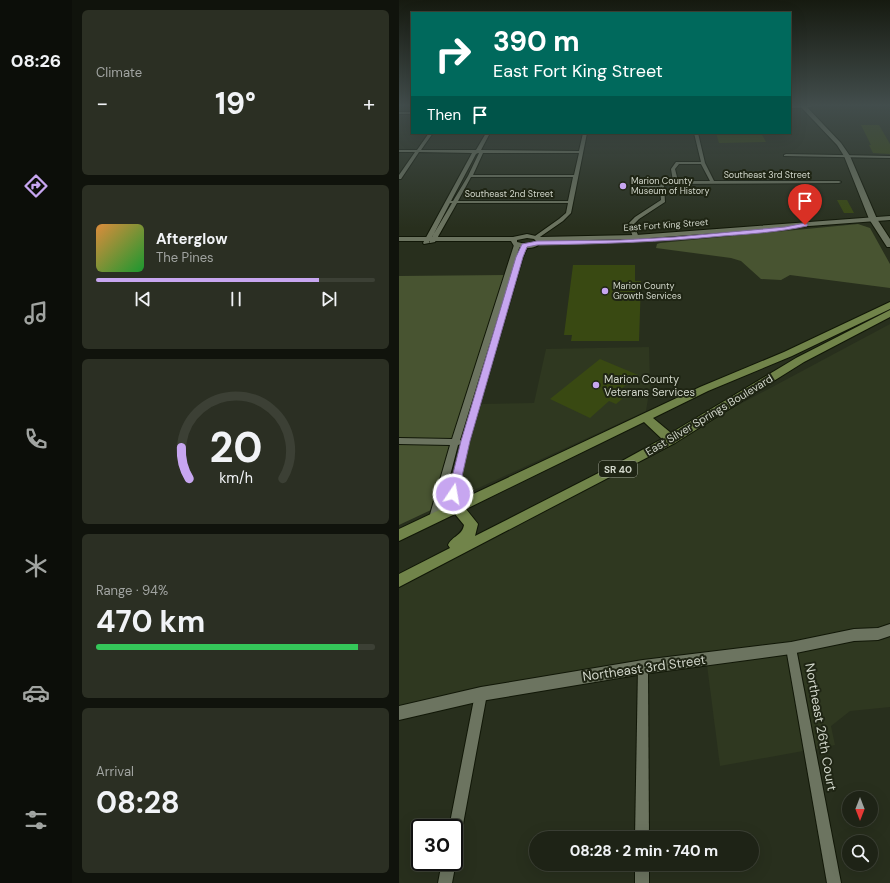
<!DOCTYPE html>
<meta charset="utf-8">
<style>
:root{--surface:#1e2316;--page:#2b2f23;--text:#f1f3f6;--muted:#a1a4a1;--line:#3c4035;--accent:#c7a6f0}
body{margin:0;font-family:"DM Sans",sans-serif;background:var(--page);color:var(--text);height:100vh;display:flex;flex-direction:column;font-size:15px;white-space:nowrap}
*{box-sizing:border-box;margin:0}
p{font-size:13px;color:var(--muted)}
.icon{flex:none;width:22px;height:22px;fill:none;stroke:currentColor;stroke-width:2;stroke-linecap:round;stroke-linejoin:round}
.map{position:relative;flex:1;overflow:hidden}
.panel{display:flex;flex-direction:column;gap:10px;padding:10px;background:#10130c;width:327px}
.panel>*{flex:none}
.guide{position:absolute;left:12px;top:12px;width:380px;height:122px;border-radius:0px;box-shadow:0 4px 16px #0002,0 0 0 1px var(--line);background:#00695c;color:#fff;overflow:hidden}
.needle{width:26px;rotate:180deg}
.buttons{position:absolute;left:443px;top:791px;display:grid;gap:8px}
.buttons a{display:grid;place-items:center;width:36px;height:36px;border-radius:50%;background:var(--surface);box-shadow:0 4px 16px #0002,0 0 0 1px var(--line);font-size:20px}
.speed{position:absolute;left:12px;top:819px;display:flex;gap:8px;font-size:20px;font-weight:700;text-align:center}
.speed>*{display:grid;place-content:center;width:52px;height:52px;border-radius:50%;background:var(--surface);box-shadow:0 4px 16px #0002,0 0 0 1px var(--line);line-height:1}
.speed .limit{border:2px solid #111;border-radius:6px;background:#fff;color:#111}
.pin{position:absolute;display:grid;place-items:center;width:34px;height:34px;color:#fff;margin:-41px -17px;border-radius:50% 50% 50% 0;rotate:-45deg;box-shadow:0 0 4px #0007}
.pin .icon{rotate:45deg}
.me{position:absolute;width:44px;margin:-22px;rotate:12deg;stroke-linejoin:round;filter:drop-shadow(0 0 3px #0008)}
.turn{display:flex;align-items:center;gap:14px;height:84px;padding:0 16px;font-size:18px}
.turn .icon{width:52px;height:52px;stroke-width:2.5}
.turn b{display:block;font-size:28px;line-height:34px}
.then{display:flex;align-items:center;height:38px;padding:0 16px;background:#0003;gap:8px;font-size:15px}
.big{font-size:30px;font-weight:700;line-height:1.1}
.panel .tile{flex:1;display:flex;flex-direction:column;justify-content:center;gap:6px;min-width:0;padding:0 14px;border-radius:6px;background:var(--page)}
.panel .dial{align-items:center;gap:0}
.dial svg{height:104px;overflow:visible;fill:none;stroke:var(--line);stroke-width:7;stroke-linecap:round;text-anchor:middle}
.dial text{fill:var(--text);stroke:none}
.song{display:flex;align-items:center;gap:12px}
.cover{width:48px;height:48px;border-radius:6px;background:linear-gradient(135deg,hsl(30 70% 55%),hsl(130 70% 35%))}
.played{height:4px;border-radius:2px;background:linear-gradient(90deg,var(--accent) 80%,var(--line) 80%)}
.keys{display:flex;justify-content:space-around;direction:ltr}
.heat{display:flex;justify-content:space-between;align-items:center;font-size:22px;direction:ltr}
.charge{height:6px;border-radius:3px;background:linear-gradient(90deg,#34c759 94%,var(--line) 0)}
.trip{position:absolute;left:130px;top:831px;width:230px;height:40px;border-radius:20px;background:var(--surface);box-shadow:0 4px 16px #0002,0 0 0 1px var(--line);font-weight:700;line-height:40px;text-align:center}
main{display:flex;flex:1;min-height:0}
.menu{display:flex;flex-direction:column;width:72px;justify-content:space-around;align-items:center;background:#0c0e09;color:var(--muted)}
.menu .icon{width:28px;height:28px}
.menu .selected{color:var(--accent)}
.menu b{font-size:18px;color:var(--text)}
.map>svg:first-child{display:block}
</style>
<main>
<nav class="menu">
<b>08:26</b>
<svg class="icon selected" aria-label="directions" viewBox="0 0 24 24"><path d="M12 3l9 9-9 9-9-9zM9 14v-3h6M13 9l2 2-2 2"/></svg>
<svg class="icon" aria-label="music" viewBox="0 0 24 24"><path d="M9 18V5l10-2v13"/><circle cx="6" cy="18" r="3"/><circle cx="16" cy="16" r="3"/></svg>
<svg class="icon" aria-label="phone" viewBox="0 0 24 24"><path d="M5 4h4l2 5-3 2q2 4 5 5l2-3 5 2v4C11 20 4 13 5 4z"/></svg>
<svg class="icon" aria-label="climate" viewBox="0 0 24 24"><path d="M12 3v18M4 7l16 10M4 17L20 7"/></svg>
<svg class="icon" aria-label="car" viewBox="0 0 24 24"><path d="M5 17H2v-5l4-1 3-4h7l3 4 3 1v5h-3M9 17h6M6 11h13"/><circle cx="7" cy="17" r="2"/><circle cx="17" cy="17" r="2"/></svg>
<svg class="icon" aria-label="filters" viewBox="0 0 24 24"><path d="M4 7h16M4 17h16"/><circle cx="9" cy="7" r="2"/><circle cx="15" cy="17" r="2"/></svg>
</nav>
<section class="panel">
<div class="tile"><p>Climate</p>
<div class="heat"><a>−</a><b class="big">19°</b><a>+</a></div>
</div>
<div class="tile">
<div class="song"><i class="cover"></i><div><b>Afterglow</b><p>The Pines</p></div></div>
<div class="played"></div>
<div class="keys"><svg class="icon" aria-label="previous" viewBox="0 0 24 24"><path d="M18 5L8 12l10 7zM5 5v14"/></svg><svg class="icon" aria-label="pause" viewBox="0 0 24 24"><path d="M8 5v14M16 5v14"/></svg><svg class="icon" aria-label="next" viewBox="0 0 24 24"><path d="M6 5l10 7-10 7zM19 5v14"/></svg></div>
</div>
<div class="tile dial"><svg viewBox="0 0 100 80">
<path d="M14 69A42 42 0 1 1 86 69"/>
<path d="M14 69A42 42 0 0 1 8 45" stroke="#c7a6f0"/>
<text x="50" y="56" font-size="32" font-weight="700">20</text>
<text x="50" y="72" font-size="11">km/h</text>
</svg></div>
<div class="tile"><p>Range · 94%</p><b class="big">470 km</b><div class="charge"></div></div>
<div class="tile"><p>Arrival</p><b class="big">08:28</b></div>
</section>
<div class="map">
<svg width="491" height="883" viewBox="0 0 491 883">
<rect width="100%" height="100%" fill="#282f1d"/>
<g fill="#2f3820">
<polygon points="491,324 491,623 477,629 452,629 391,642 243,661 78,687 0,706 0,586 230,467 317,417"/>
<polygon points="250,347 251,386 247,411 60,497 59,493 66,460 81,404 135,403 147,349"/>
<polygon points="491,637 491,707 451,711 432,726 436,745 417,749 399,653 457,640 483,640"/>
<polygon points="388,655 404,751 321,766 308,665"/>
</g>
<g fill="#485431">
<polygon points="459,224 471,228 491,264 491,288 391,275 382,280 362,279 342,261 332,258 257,248 258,244 261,243"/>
<polygon points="107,275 32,510 0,525 0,276"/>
</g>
<g fill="#394912">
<polygon points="462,125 480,125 491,144 491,154 474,153 470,145 472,145"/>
<polygon points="317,133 362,133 367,142 320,143"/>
<polygon points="438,200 448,200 455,213 445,213"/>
<polygon points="174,265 236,265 236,281 242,281 240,341 172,341 173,335 165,335"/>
<polygon points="201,359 239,375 215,395 223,399 217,404 210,401 191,418 151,399"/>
</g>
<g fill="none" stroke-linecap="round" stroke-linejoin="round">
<g stroke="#111707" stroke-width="2">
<g id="minor">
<polygon points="391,106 411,106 413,107 391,108"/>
<rect x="0" y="112" width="13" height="2"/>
<path d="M 30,133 L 34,133 L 22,150 L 77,150 L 87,133 L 91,133 L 82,150 L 180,151 L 184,133 L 188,133 L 172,213 L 164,221 L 138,239 L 136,238 L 136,236 L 160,219 L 167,213 L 169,203 L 58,203 L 36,242 L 31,243 L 30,242 L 53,203 L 51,203 L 30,243 L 25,244 L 24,243 L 73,153 L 20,152 L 2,179 L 0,179 L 0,175 L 16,152 L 0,152 L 0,150 L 18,150 ZM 79,153 L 80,153 L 69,176 L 54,201 L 52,201 L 77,154 ZM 84,153 L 180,153 L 175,175 L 74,175 ZM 72,177 L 174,177 L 169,201 L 59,201 Z"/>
<polygon points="243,133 283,133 281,134 245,134"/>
<path d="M 295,133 L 299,133 L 306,163 L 315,181 L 440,181 L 442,182 L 440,183 L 265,184 L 266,202 L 240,219 L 235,224 L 241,241 L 236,242 L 229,224 L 236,217 L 262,200 L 261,188 L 246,188 L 240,186 L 241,183 L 243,182 L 274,181 L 272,169 L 277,162 L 302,162 ZM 280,164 L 302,164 L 311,181 L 279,181 L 276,169 ZM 245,184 L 261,184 L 261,185 L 247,186 Z"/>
<polygon points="387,154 491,156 491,158 385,156 385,155"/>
<polygon points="118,243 121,245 61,440 63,441 118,257 124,245 128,245 129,246 124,257 65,460 58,494 61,507 60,509 54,509 50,494 62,444 59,445 40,518 38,520 35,522 32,520 30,518 51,445 0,444 0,438 53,439 115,245"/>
<polygon points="392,643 396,644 397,648 442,883 428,883 387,648 388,644"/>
<polygon points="244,662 248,663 249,667 250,838 236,838 239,667 240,663"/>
<polygon points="82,688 86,690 88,694 62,835 60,840 55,842 55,828 50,828 76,694 78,690"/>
<polygon points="55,858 57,862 53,883 39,883 43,862 55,862"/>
<rect x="236" y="864" width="14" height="19"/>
</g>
</g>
<g stroke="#111707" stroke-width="2">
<g id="tertiary">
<path d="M 491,216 L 491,220 L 237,239 L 143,241 C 138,250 124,249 115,246 L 112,241 L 0,241 L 0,237 L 114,237 L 128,234 L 141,237 L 237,235 ZM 128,238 L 135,239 L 137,241 L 127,244 L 118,242 L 118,240 Z"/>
<polygon points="491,624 491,636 479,640 455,641 392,654 244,674 82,701 0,720 0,706 82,687 244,660 392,642 455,629 479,628"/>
</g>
</g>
<g stroke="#111707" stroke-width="2">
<polygon id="secondary" points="399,104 405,104 442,143 451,156 478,219 491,239 491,247 488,247 470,219 445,156 438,145"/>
</g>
<g stroke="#111707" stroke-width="2">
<path id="primary" d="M 491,302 L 491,309 L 393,356 L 309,391 L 254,418 L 272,433 L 397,358 L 491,310 L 491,317 L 405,362 L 276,443 L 0,587 L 0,574 L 51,548 L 49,545 C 53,536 63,536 65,525 L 56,514 L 0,541 L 0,529 L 301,387 L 385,352 ZM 245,422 L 263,439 L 223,461 L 76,536 L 79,524 L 67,509 Z"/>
</g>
<use href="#minor" fill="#6c7460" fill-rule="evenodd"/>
<use href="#tertiary" fill="#6c7460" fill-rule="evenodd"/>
<use href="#secondary" fill="#6c7460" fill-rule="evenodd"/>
<use href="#primary" fill="#71844a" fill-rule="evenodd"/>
</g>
<linearGradient id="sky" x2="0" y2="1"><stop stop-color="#161a10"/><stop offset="0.46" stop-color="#424d4c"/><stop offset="1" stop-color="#424d4c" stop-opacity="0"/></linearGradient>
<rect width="491" height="228" fill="url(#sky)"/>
<path fill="#c7a6f0" stroke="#816c9c" d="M 406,223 L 409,225 L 408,226 C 381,232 352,234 324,236 C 262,242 201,244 138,245 L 128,247 L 124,257 L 71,441 L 59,494 L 57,497 L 51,497 L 49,494 L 62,441 L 117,257 L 123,244 L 138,241 L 221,240 L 276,237 L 386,227 Z"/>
<g fill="#c7a6f0" stroke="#1f2514" stroke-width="1.5">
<circle cx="224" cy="186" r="4"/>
<circle cx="206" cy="291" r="4"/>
<circle cx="197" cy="385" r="4"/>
</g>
<g text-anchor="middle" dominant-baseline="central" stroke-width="4" stroke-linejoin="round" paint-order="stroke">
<g font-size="9" fill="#d1d6ca" stroke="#1f2514">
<text x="368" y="175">Southeast 3rd Street</text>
<text x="110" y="194">Southeast 2nd Street</text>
<text transform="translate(267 225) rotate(-4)">East Fort King Street</text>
</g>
<g font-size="9" fill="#d1d6ca" stroke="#1f2514" text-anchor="start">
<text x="232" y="181">Marion County<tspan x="232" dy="10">Museum of History</tspan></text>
<text x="214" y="286">Marion County<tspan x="214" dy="10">Growth Services</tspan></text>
</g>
<rect fill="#1f2514" stroke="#9ca193" stroke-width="1" x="200" y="461" width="38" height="16" rx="3"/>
<g font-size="10" font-weight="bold" fill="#d1d6ca">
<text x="219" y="469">SR 40</text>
</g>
<g font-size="11" fill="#d1d6ca" stroke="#1f2514" text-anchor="start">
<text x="205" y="379">Marion County<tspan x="205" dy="13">Veterans Services</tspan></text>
</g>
<g font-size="11" fill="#d1d6ca" stroke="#1f2514">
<text transform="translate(310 415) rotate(-31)">East Silver Springs Boulevard</text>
</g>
<g font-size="13" fill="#d1d6ca" stroke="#1f2514">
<text transform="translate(245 668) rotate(-8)">Northeast 3rd Street</text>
<text transform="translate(422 727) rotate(80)">Northeast 26th Court</text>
</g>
</g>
</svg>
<div class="buttons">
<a><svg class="needle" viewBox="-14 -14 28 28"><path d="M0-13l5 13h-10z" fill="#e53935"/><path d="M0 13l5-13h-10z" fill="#a1a4a1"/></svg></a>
<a><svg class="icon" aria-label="search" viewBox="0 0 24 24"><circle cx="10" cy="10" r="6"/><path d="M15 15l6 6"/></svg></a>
</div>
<div class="speed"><div class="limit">30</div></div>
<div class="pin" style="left:406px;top:225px;background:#d93025"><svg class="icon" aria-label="arrive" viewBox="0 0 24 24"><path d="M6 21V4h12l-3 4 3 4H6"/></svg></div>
<svg class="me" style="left:54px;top:494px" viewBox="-20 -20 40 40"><circle r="17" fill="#c7a6f0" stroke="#fff" stroke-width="3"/><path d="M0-11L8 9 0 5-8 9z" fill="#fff"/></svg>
<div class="trip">08:28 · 2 min · 740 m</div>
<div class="guide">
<div class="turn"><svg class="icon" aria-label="right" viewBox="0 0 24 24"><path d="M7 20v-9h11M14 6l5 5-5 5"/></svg><div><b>390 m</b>East Fort King Street</div></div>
<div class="then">Then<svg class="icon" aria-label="arrive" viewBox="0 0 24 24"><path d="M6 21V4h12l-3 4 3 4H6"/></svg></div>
</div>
</div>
</main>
